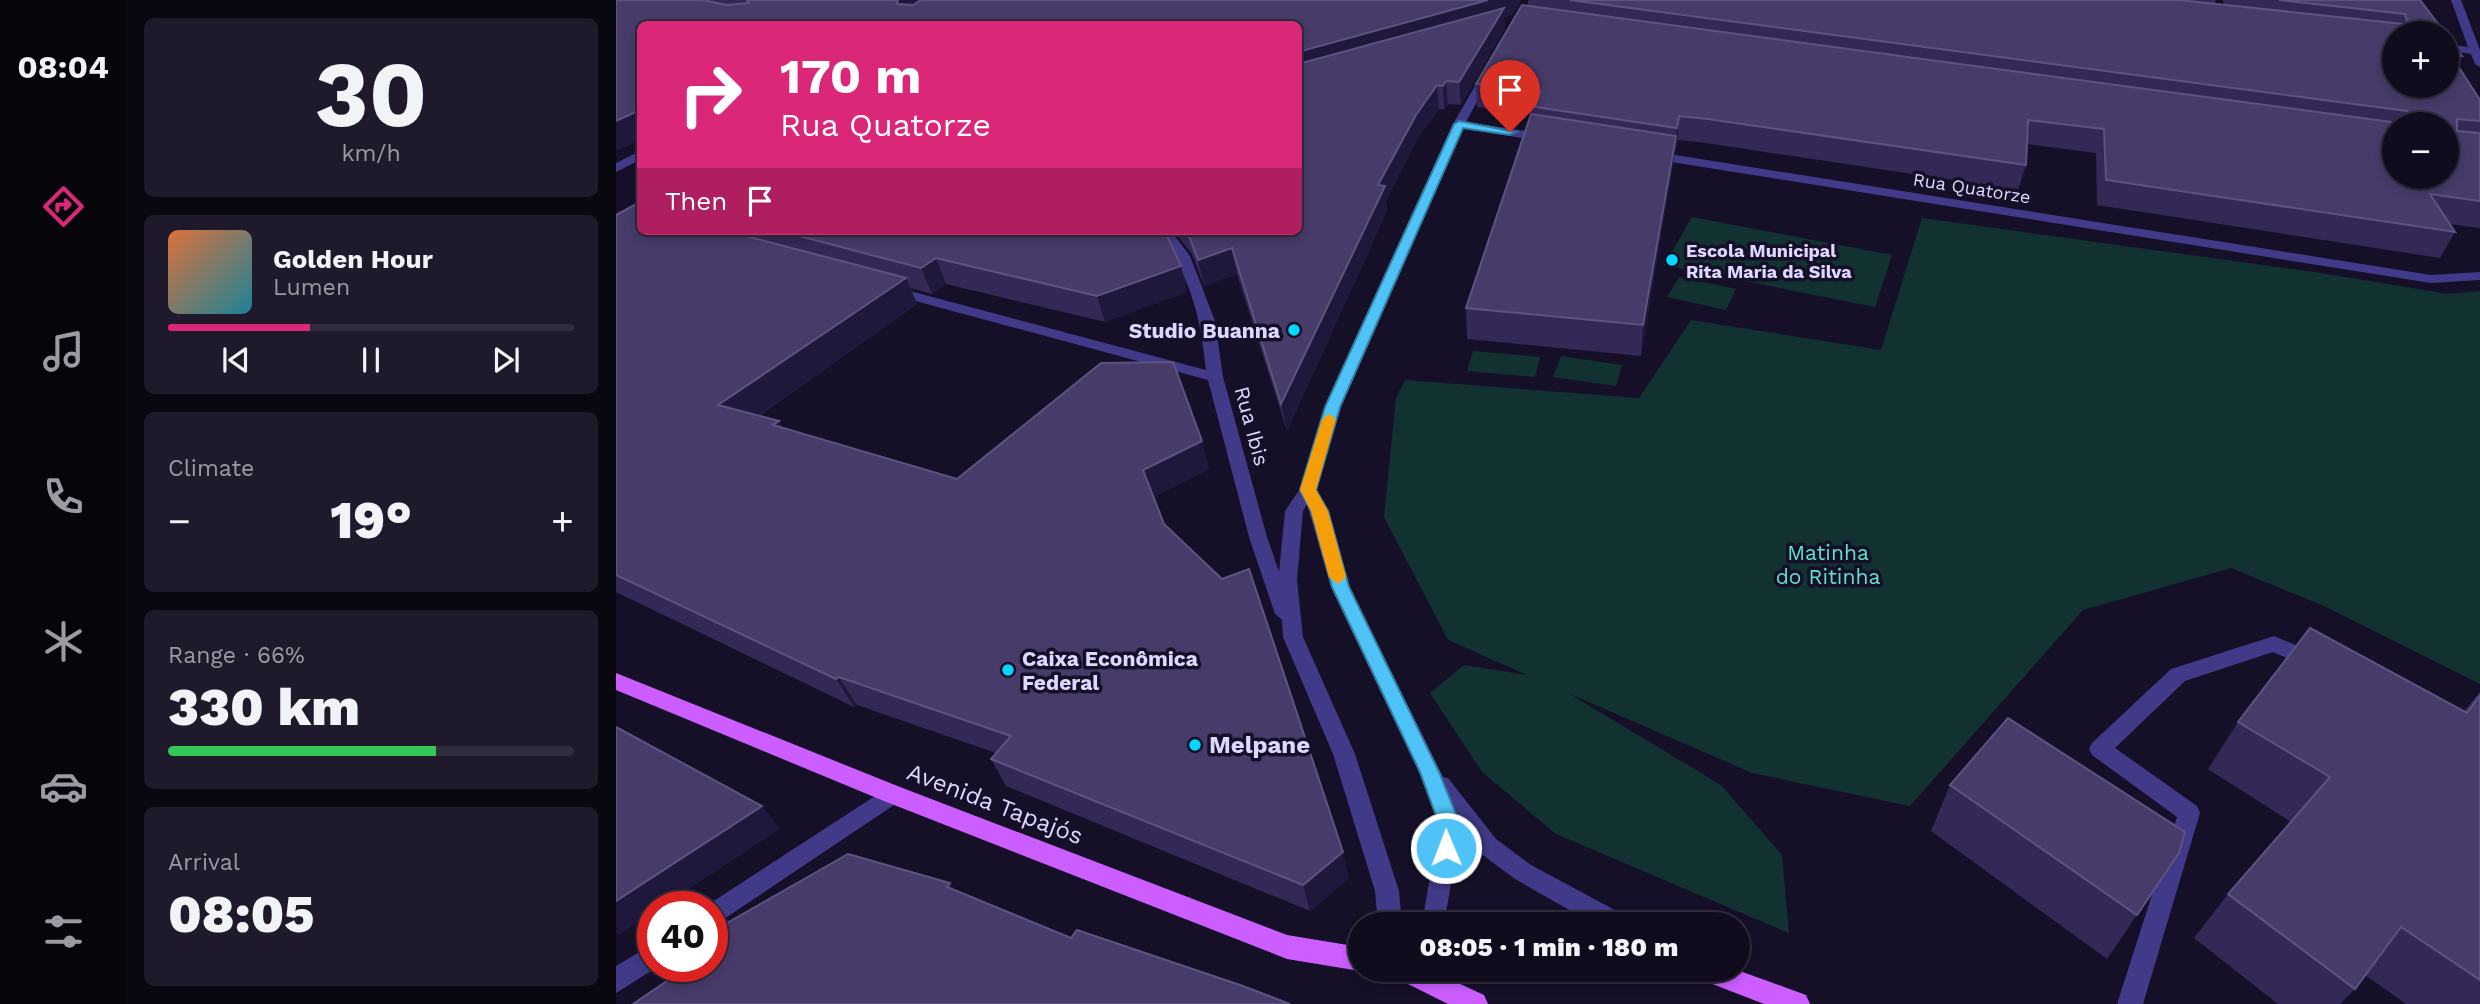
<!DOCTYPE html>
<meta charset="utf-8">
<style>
:root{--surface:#100c1e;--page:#1e1a2b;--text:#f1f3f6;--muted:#9c9ba4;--line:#302c3c;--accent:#db2777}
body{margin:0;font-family:"Work Sans",sans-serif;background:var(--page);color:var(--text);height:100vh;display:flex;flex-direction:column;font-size:26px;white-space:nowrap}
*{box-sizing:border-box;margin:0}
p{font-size:23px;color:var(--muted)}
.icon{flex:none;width:38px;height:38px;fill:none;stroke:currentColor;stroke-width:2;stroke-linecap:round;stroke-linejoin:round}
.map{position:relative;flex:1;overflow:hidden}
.side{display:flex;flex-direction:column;gap:18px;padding:18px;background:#090710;width:490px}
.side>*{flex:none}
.banner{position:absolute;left:21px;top:21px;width:665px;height:214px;border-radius:10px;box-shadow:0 4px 10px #0003,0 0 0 2px var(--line);background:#db2777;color:#fff;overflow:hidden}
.fabs{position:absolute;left:1766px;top:21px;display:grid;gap:14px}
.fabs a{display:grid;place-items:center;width:77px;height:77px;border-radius:50%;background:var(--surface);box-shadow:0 4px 10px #0003,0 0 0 2px var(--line);font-size:35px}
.speed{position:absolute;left:21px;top:891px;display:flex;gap:14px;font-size:35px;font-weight:700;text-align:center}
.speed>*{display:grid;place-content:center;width:91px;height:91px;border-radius:50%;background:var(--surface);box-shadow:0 4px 10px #0003,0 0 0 2px var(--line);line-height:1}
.speed .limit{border:10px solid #d22;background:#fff;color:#111}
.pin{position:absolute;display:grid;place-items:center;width:60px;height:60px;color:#fff;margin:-72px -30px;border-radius:50% 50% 50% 0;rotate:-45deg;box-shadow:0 0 7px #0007}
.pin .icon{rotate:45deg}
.me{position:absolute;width:77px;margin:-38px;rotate:359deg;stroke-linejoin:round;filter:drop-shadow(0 0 5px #0008)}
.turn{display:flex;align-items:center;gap:24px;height:147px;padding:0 28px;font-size:32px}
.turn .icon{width:91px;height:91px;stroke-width:2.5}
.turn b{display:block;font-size:49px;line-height:60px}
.then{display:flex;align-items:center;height:66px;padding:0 28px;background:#0003;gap:14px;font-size:26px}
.big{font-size:52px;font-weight:800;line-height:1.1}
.side .widget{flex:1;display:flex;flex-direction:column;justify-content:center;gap:10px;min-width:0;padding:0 24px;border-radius:10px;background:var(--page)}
.side .dial{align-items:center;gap:0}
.dial b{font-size:91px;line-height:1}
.song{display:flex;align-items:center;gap:21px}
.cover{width:84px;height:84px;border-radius:10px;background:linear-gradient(135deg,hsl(20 70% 55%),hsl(190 70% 35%))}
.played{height:7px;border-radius:4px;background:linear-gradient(90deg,var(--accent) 35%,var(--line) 35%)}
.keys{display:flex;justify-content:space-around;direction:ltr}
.heat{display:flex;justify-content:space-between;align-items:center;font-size:38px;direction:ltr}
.charge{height:10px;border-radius:5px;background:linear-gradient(90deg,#34c759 66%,var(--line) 0)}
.trip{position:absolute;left:732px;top:912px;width:402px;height:70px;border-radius:35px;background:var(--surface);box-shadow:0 4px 10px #0003,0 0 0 2px var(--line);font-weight:800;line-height:70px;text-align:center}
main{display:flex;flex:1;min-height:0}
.tabs{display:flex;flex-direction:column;width:126px;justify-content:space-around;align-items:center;background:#06050c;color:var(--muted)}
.tabs .icon{width:49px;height:49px}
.tabs .selected{color:var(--accent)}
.tabs b{font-size:32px;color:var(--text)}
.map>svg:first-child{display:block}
</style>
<main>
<nav class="tabs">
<b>08:04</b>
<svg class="icon selected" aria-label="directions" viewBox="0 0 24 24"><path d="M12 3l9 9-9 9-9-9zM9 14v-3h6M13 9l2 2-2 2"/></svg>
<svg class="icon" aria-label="music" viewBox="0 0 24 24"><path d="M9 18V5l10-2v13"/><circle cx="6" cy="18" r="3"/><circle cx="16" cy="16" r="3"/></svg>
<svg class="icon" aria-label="phone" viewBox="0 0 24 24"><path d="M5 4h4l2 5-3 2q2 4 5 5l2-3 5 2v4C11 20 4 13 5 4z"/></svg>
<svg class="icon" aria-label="climate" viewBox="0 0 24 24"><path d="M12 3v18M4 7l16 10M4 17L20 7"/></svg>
<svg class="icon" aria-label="car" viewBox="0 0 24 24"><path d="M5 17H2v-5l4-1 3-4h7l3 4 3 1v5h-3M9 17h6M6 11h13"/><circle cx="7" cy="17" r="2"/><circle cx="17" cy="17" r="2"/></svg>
<svg class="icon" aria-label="filters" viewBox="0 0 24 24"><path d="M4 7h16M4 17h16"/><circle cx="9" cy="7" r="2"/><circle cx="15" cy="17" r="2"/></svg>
</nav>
<section class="side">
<div class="widget dial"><b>30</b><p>km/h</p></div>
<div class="widget">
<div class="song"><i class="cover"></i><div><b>Golden Hour</b><p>Lumen</p></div></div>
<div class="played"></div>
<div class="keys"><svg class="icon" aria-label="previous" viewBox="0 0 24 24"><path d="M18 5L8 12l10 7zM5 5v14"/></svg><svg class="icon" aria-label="pause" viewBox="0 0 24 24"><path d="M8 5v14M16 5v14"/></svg><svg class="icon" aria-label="next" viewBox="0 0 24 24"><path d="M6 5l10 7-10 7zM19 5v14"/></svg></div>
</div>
<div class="widget"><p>Climate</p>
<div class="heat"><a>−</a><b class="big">19°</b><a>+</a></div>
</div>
<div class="widget"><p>Range · 66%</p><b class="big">330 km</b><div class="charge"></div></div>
<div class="widget"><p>Arrival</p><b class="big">08:05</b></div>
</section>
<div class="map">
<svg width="1864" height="1004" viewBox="0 0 1864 1004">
<rect width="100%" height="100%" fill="#151028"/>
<g fill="#123232">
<polygon points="1076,217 1276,255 1259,307 1048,265"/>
<polygon points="1306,218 1698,272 1833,294 1864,291 1864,684 1708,606 1615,568 1467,610 1294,806 1136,773 952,693 1105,785 1166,855 1173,933 940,834 866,772 814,693 848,665 911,675 832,640 768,517 780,398 789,380 1023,398 1075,320 1265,350"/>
<polygon points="1063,277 1120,289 1110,310 1051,297"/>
<polygon points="857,351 924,357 919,377 851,371"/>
<polygon points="945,356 1006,365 1000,386 937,377"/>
</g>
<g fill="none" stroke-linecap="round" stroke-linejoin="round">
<g fill="#413a88" fill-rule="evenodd">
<polygon points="1835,0 1845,0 1864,50 1864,67 1859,64 1855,54 1830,50 1830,44 1852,47"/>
<path d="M 867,72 L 876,74 L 850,122 L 930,134 L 936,138 L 930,142 L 847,128 L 725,407 L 701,490 L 713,511 L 733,587 L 827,777 L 832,778 L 880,839 L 915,865 L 1010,916 L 1013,924 L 978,924 L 899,879 L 864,853 L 845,828 L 828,924 L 801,924 L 808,912 L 823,824 L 803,772 L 715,587 L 691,504 L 687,511 L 681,580 L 687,637 L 739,754 L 783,891 L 786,924 L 762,924 L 759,891 L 717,754 L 667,637 L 666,620 L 659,614 L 633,537 L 592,380 L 270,293 L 268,290 L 275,286 L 590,370 C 584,314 575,278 541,231 L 555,231 L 574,256 L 599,321 L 607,377 L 651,537 L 663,572 L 669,511 L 684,489 L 709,407 L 837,124 Z"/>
<polygon points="1034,151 1815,275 1864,272 1864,280 1815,283 1030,158 1028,155"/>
<polygon points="20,153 24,153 24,160 0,172 0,163"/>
<polygon points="1658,636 1703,655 1706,661 1703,667 1696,669 1657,652 1569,681 1499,748 1581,806 1584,813 1527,1004 1501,1004 1561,817 1476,755 1473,749 1476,743 1555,669"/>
<polygon points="276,785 284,787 287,794 284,801 96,927 96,906 90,906"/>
<polygon points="37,944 37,966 43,966 0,993 0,966"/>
</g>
<g fill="#cc5eff" fill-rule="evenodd">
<polygon points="0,673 284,787 671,935 744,947 744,970 747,970 744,971 671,959 268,801 0,690"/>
<polygon points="777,970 814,970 868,995 872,1004 832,1004 780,978"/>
<polygon points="1078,970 1121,970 1190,995 1194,1004 1148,1004 1081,978"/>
</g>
</g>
<g fill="#342857">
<polygon points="0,0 905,0 896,15 888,17 889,29 845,105 832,104 828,109 823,109 801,139 770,200 771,211 671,431 621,274 588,286 576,254 557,231 682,231 24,24 24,140 0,151"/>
<polygon points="912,0 1600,0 1599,4 1608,5 1607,0 1804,0 1846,56 1842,65 1864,100 1864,228 1833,224 1839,232 1824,258 1481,205 1480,153 1411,144 1410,165 1402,190 1090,143 1062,140 1059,153 1058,152 1057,164 1025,356 851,339 850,308 919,115 919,114 861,107 860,84 912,6"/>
<polygon points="0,215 24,231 548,231 565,266 571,292 489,322 330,284 316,294 295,288 301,304 143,416 163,421 167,428 341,479 593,469 538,497 548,524 733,878 694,911 390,786 375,759 380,753 241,705 238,707 0,592"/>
<polygon points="1864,692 1864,1004 1790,1004 1749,975 1739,989 1724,1004 1662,1004 1578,938 1612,894 1675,822 1592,769 1622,722 1848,711"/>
<polygon points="1334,785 1563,853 1491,959 1315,831"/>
</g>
<g fill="#20173c">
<polygon points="282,0 330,0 290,22 281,4"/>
<polygon points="872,0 905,0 896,15 888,17 889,29 845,105 843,82 881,19 682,76 682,52"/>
<polygon points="830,81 832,104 828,109 827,86"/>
<polygon points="821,85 823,109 801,139 770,200 771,211 671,431 665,404 762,185 800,115"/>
<polygon points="24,110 24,140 0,151 0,121"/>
<polygon points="1063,116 1062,140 1059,153 1061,128"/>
<polygon points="1060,136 1057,164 1025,356 1027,325"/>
<polygon points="616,248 621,274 588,286 582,260"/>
<polygon points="320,258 330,284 316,294 305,268"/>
<polygon points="565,266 571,292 489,322 481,296"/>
<polygon points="290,278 301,304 119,432 102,405"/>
<polygon points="163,421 179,448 157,425"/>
<polygon points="586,441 593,469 536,498 527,470"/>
<polygon points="223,677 241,705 238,707 220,679"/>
<polygon points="146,806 164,829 47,906 37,906 37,913 3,935 0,933 0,901"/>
<polygon points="727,852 733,878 694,911 687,885"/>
<polygon points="334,883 349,904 331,887"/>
</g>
<g fill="#463b69" stroke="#5e5380" stroke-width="2" fill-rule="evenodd">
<polygon points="0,0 86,0 111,5 133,3 131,0 282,0 281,4 297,5 305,0 872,0 682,52 682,24 24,24 24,110 0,121"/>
<path d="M 954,0 L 1563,0 L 1788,24 L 1791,22 L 1789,14 L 1663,0 L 1804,0 L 1829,33 L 1778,33 L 1778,86 L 1830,86 L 1830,35 L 1846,56 L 1835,55 L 1864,100 L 1864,121 L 1841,119 L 1841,131 L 1864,133 L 1864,201 L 1814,194 L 1839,232 L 1490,180 L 1488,129 L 1412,120 L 1410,165 L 1092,119 L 1063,116 L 1061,128 L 919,107 L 925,91 L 860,84 L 906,5 L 1790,124 L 1793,121 L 1791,111 ZM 1778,124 L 1830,124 L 1830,177 L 1778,177 Z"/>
<polygon points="888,8 843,82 830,81 827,86 821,85 800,115 762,185 769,186 665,404 616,248 582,260 571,231 682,231 682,64"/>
<polygon points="915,114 1060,136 1027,325 850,308"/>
<polygon points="24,202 24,231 111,231 290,278 102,405 163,421 157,425 341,479 485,363 557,362 586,441 527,470 548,524 606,579 633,569 727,852 687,885 375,759 395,736 223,677 220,679 0,575 0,215"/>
<polygon points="164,231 548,231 553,240 565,266 481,296 320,258 305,268"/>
<polygon points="1694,628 1851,713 1864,695 1864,980 1785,927 1739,989 1612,894 1714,777 1622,722"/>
<polygon points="1392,718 1569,832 1563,853 1521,915 1334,785"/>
<polygon points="0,727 146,806 0,901"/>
<polygon points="232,854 334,883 331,887 455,938 461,930 627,986 674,1004 17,1004 73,966 96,966 96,950 112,939 104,927"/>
</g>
<polygon fill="#4fc3f7" stroke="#337fa1" stroke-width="2" points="843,121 900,132 894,135 847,128 724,407 700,490 712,511 733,587 823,772 844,824 837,854 830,857 822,854 819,848 823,824 804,772 716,587 695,511 684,490 709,407 838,124"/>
<polygon fill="#f59e0b" points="713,414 720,419 700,490 712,511 730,577 722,584 713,577 695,511 684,490 706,419"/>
<g fill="#03d7ff" stroke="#151028" stroke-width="2.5">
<circle cx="1056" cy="260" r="7"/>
<circle cx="678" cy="330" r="7"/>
<circle cx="392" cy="670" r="7"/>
<circle cx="579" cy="745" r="7"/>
</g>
<g text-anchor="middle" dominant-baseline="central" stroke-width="7" stroke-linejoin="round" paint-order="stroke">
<g font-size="18" fill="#ded7ff" stroke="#151028">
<text transform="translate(1356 188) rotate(9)">Rua Quatorze</text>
</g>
<g font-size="18" font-weight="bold" fill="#ded7ff" stroke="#151028" text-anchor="start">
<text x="1070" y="250">Escola Municipal<tspan x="1070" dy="21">Rita Maria da Silva</tspan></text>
</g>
<g font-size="21" font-weight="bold" fill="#ded7ff" stroke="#151028" text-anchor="end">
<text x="664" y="330">Studio Buanna</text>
<text x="406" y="658" text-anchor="start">Caixa Econômica<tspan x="406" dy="24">Federal</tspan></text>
</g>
<g font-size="21" fill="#ded7ff" stroke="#151028">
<text transform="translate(636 426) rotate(75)">Rua Ibis</text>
</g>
<g font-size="21" fill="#60e2c9" stroke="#151028">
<text x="1212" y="552">Matinha<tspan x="1212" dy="24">do Ritinha</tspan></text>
</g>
<g font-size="24" font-weight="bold" fill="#ded7ff" stroke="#151028" text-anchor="start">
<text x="593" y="745">Melpane</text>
</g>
<g font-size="24" fill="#ded7ff" stroke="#151028">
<text transform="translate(379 804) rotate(21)">Avenida Tapajós</text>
</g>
</g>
</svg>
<div class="fabs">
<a>+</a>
<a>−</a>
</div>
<div class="speed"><div class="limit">40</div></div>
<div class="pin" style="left:894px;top:132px;background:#d93025"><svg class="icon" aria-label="arrive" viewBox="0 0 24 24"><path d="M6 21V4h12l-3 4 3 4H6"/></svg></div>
<svg class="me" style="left:830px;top:848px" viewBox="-20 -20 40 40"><circle r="17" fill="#4fc3f7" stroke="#fff" stroke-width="3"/><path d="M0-11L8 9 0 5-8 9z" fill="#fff"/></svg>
<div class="trip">08:05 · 1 min · 180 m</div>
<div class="banner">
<div class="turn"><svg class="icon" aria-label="right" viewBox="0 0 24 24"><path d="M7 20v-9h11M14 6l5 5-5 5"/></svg><div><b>170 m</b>Rua Quatorze</div></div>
<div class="then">Then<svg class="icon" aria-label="arrive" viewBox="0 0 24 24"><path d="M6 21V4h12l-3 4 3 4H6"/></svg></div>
</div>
</div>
</main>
